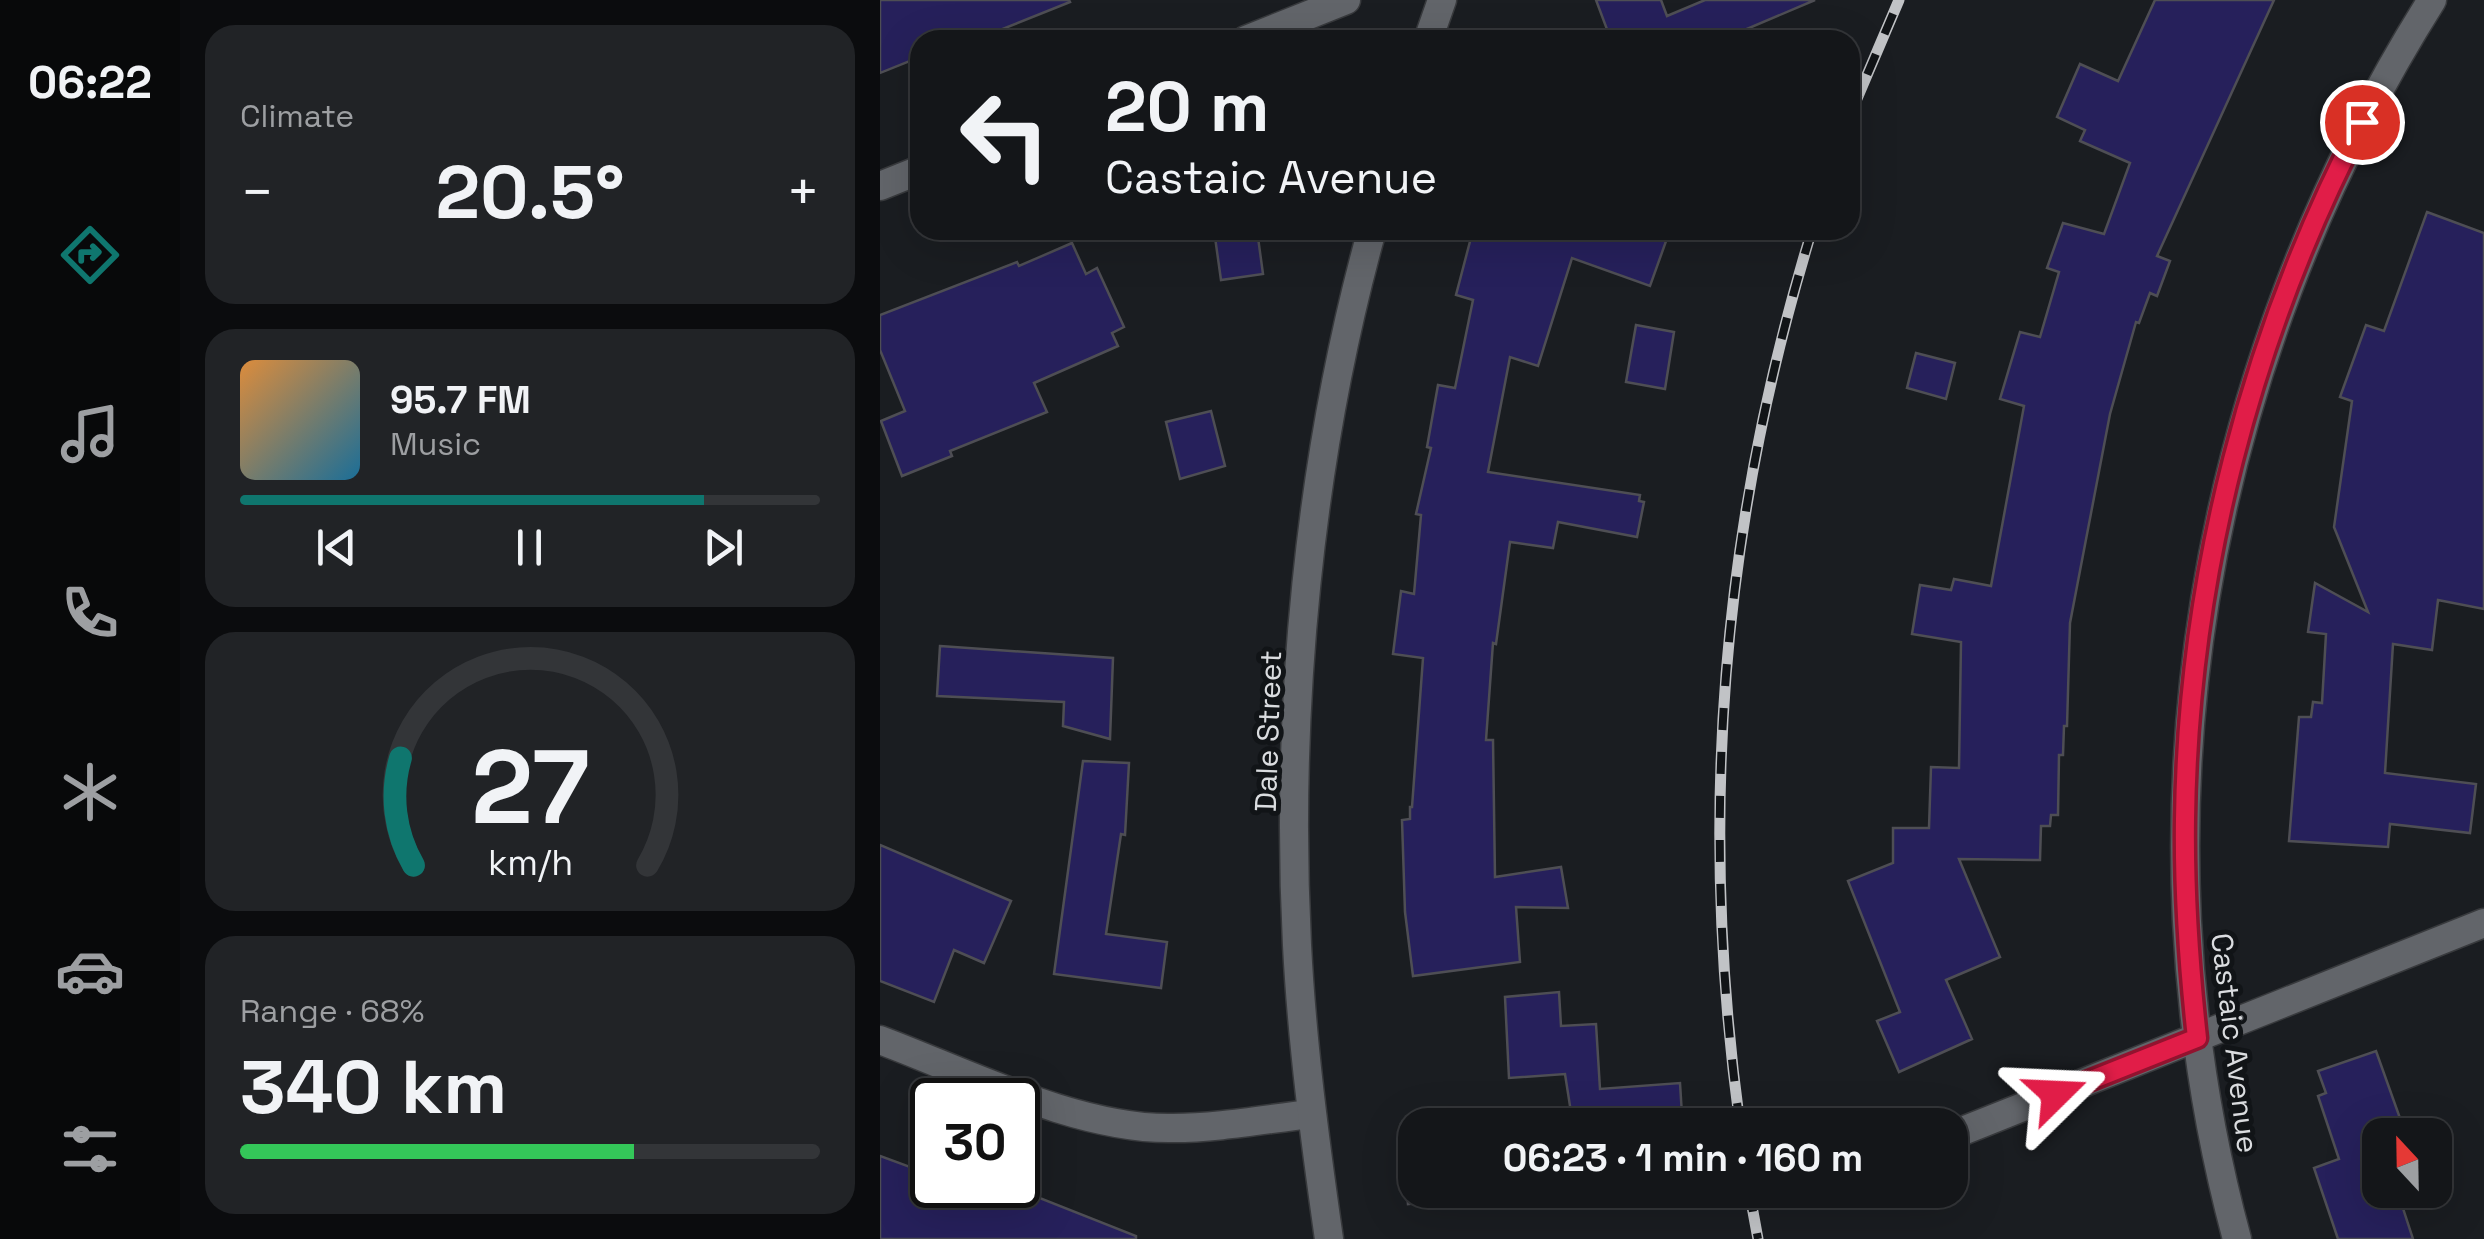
<!DOCTYPE html>
<meta charset="utf-8">
<style>
:root{--surface:#141619;--page:#212326;--text:#f1f3f6;--muted:#9d9fa2;--line:#333538;--accent:#0f766e}
body{margin:0;font-family:"Space Grotesk",sans-serif;background:var(--page);color:var(--text);height:100vh;display:flex;flex-direction:column;font-size:38px;white-space:nowrap}
*{box-sizing:border-box;margin:0}
p{font-size:32px;color:var(--muted)}
.icon{flex:none;width:55px;height:55px;fill:none;stroke:currentColor;stroke-width:2;stroke-linecap:round;stroke-linejoin:round}
.map{position:relative;flex:1;overflow:hidden}
.details{display:flex;flex-direction:column;gap:25px;padding:25px;background:#0b0c0e;width:700px}
.details>*{flex:none}
.guide{position:absolute;left:30px;top:30px;width:950px;height:210px;border-radius:30px;box-shadow:0 10px 40px #0002,0 0 0 2px var(--line);background:#141619;color:var(--text);overflow:hidden}
.needle{width:65px;rotate:338deg}
.fabs{position:absolute;left:1482px;top:1118px;display:grid;gap:20px}
.fabs a{display:grid;place-items:center;width:90px;height:90px;border-radius:20px;background:var(--surface);box-shadow:0 10px 40px #0002,0 0 0 2px var(--line);font-size:50px}
.speed{position:absolute;left:30px;top:1078px;display:flex;gap:20px;font-size:50px;font-weight:700;text-align:center}
.speed>*{display:grid;place-content:center;width:130px;height:130px;border-radius:50%;background:var(--surface);box-shadow:0 10px 40px #0002,0 0 0 2px var(--line);line-height:1}
.speed .limit{border:5px solid #111;border-radius:15px;background:#fff;color:#111}
.pin{position:absolute;display:grid;place-items:center;width:85px;height:85px;color:#fff;margin:-42px;border:5px solid #fff;border-radius:50%;box-shadow:0 2px 10px #0007}
.me{position:absolute;width:110px;margin:-55px;rotate:69deg;stroke-linejoin:round;filter:drop-shadow(0 0 8px #0008)}
.turn{display:flex;align-items:center;gap:35px;height:210px;padding:0 30px;font-size:45px}
.turn .icon{width:130px;height:130px;stroke-width:2.5}
.turn b{display:block;font-size:70px;line-height:85px}
.big{font-size:75px;font-weight:700;line-height:1.1}
.details .tile{flex:1;display:flex;flex-direction:column;justify-content:center;gap:15px;min-width:0;padding:0 35px;border-radius:30px;background:var(--page)}
.details .dial{align-items:center;gap:0}
.dial svg{height:260px;overflow:visible;fill:none;stroke:var(--line);stroke-width:7;stroke-linecap:round;text-anchor:middle}
.dial text{fill:var(--text);stroke:none}
.song{display:flex;align-items:center;gap:30px}
.cover{width:120px;height:120px;border-radius:15px;background:linear-gradient(135deg,hsl(30 70% 55%),hsl(200 70% 35%))}
.played{height:10px;border-radius:5px;background:linear-gradient(90deg,var(--accent) 80%,var(--line) 80%)}
.keys{display:flex;justify-content:space-around;direction:ltr}
.heat{display:flex;justify-content:space-between;align-items:center;font-size:55px;direction:ltr}
.charge{height:15px;border-radius:8px;background:linear-gradient(90deg,#34c759 68%,var(--line) 0)}
.trip{position:absolute;left:518px;top:1108px;width:570px;height:100px;border-radius:30px;background:var(--surface);box-shadow:0 10px 40px #0002,0 0 0 2px var(--line);font-weight:700;line-height:100px;text-align:center}
main{display:flex;flex:1;min-height:0}
.tabs{display:flex;flex-direction:column;width:180px;justify-content:space-around;align-items:center;background:#08090a;color:var(--muted)}
.tabs .icon{width:70px;height:70px}
.tabs .on{color:var(--accent)}
.tabs b{font-size:45px;color:var(--text)}
.map>svg:first-child{display:block}
</style>
<main>
<nav class="tabs">
<b>06:22</b>
<svg class="icon on" aria-label="directions" viewBox="0 0 24 24"><path d="M12 3l9 9-9 9-9-9zM9 14v-3h6M13 9l2 2-2 2"/></svg>
<svg class="icon" aria-label="music" viewBox="0 0 24 24"><path d="M9 18V5l10-2v13"/><circle cx="6" cy="18" r="3"/><circle cx="16" cy="16" r="3"/></svg>
<svg class="icon" aria-label="phone" viewBox="0 0 24 24"><path d="M5 4h4l2 5-3 2q2 4 5 5l2-3 5 2v4C11 20 4 13 5 4z"/></svg>
<svg class="icon" aria-label="climate" viewBox="0 0 24 24"><path d="M12 3v18M4 7l16 10M4 17L20 7"/></svg>
<svg class="icon" aria-label="car" viewBox="0 0 24 24"><path d="M5 17H2v-5l4-1 3-4h7l3 4 3 1v5h-3M9 17h6M6 11h13"/><circle cx="7" cy="17" r="2"/><circle cx="17" cy="17" r="2"/></svg>
<svg class="icon" aria-label="filters" viewBox="0 0 24 24"><path d="M4 7h16M4 17h16"/><circle cx="9" cy="7" r="2"/><circle cx="15" cy="17" r="2"/></svg>
</nav>
<section class="details">
<div class="tile"><p>Climate</p>
<div class="heat"><a>−</a><b class="big">20.5°</b><a>+</a></div>
</div>
<div class="tile">
<div class="song"><i class="cover"></i><div><b>95.7 FM</b><p>Music</p></div></div>
<div class="played"></div>
<div class="keys"><svg class="icon" aria-label="previous" viewBox="0 0 24 24"><path d="M18 5L8 12l10 7zM5 5v14"/></svg><svg class="icon" aria-label="pause" viewBox="0 0 24 24"><path d="M8 5v14M16 5v14"/></svg><svg class="icon" aria-label="next" viewBox="0 0 24 24"><path d="M6 5l10 7-10 7zM19 5v14"/></svg></div>
</div>
<div class="tile dial"><svg viewBox="0 0 100 80">
<path d="M14 69A42 42 0 1 1 86 69"/>
<path d="M14 69A42 42 0 0 1 10 36" stroke="#0f766e"/>
<text x="50" y="56" font-size="32" font-weight="700">27</text>
<text x="50" y="72" font-size="11">km/h</text>
</svg></div>
<div class="tile"><p>Range · 68%</p><b class="big">340 km</b><div class="charge"></div></div>
</section>
<div class="map">
<svg width="1604" height="1239" viewBox="0 0 1604 1239">
<rect width="100%" height="100%" fill="#1a1d21"/>
<g fill="#26205b" stroke="#4e4e54" stroke-width="2.5">
<polygon points="0,0 189,0 190,2 95,40 40,40 40,57 0,73"/>
<polygon points="716,0 781,0 787,16 825,0 935,0 841,40 731,40"/>
<polygon points="1275,0 1394,0 1277,256 1290,261 1277,296 1270,293 1259,323 1256,322 1230,414 1190,623 1187,726 1184,726 1183,755 1179,755 1178,815 1171,815 1170,826 1161,826 1160,860 1079,859 1120,957 1066,980 1092,1039 1019,1072 997,1021 1020,1012 968,881 1013,863 1013,828 1049,828 1051,767 1079,768 1081,642 1032,634 1040,585 1071,590 1074,579 1111,586 1144,406 1120,399 1140,332 1160,337 1179,272 1167,268 1183,223 1224,234 1250,163 1200,141 1205,130 1177,117 1200,64 1238,81"/>
<polygon points="1547,212 1604,233 1604,609 1558,600 1552,650 1513,644 1505,773 1596,784 1590,833 1510,824 1508,847 1409,841 1419,717 1431,717 1433,702 1442,703 1446,634 1428,632 1435,583 1488,612 1454,527 1472,401 1460,397 1486,325 1504,331"/>
<polygon points="334,230 377,230 383,274 341,280"/>
<polygon points="593,230 790,230 770,286 692,258 658,366 630,357 608,472 760,495 759,501 764,502 757,537 678,522 673,548 630,542 616,644 613,643 606,740 613,740 615,877 681,867 688,908 636,907 640,962 533,976 525,912 522,820 530,819 530,807 532,807 543,658 513,654 521,591 534,594 541,515 536,514 551,448 547,447 558,385 575,388 593,300 576,295"/>
<polygon points="192,243 206,274 217,268 244,327 232,333 238,346 154,383 167,412 70,451 72,456 22,476 1,421 25,411 0,350 0,315 137,262 139,266"/>
<polygon points="756,325 794,332 785,389 746,382"/>
<polygon points="1036,353 1075,363 1066,399 1027,388"/>
<polygon points="331,411 345,466 300,479 286,422"/>
<polygon points="60,646 233,658 230,739 183,726 184,702 57,696"/>
<polygon points="203,761 249,763 245,835 241,834 226,934 287,942 281,988 174,974"/>
<polygon points="0,845 131,901 104,963 74,950 54,1002 0,981"/>
<polygon points="679,992 681,1026 716,1024 720,1089 800,1083 802,1115 732,1122 733,1125 693,1125 685,1074 629,1078 625,997"/>
<polygon points="1496,1051 1526,1135 1500,1135 1500,1190 1517,1190 1533,1239 1458,1239 1434,1168 1459,1159 1438,1096 1446,1093 1438,1071"/>
<polygon points="596,1117 597,1125 535,1125 535,1190 603,1190 604,1196 528,1204 521,1124"/>
<polygon points="0,1156 52,1175 52,1185 127,1185 256,1236 256,1239 0,1239"/>
</g>
<g fill="none" stroke-linecap="round" stroke-linejoin="round">
<g stroke="#383a3d" stroke-width="31">
<g id="minor">
<polyline points="366,40 466,0"/>
<polyline points="548,40 562,0"/>
<polyline points="0,186 40,170"/>
<path d="M 0,1040 C 88,1073 199,1130 293,1128 C 339,1128 386,1119 431,1114"/>
<polyline points="1070,1136 1604,923"/>
<path d="M 449,1239 C 435,1141 422,1043 417,945 C 405,710 429,456 492,230"/>
<path d="M 1357,1239 C 1243,819 1321,366 1552,0"/>
</g>
</g>
<use href="#minor" stroke="#62656a" stroke-width="28"/>
<g stroke="#c1c3c6" stroke-width="11">
<g id="rail">
<polyline points="970,115 1019,0"/>
<path d="M 860,1125 C 818,818 841,527 932,230"/>
<polyline points="869,1190 878,1239"/>
</g>
</g>
<use href="#rail" stroke="#111417" stroke-width="8" stroke-dasharray="22" stroke-linecap="butt"/>
</g>
<g fill="none" stroke-linecap="round" stroke-linejoin="round">
<g stroke="#92132f" stroke-width="25">
<path id="route" d="M 1176,1094 L 1317,1038 C 1309,965 1304,892 1305,819 C 1308,578 1371,335 1482,122"/>
</g>
<use href="#route" stroke="#e11d48" stroke-width="18"/>
</g>
<g text-anchor="middle" dominant-baseline="central" stroke-width="10" stroke-linejoin="round" paint-order="stroke">
<g font-size="30" fill="#dadcdf" stroke="#111417">
<text transform="translate(388 731) rotate(-88)">Dale Street</text>
<text transform="translate(1355 1043) rotate(83)">Castaic Avenue</text>
</g>
</g>
</svg>
<div class="fabs">
<a><svg class="needle" viewBox="-14 -14 28 28"><path d="M0-13l5 13h-10z" fill="#e53935"/><path d="M0 13l5-13h-10z" fill="#9d9fa2"/></svg></a>
</div>
<div class="speed"><div class="limit">30</div></div>
<div class="pin" style="left:1482px;top:122px;background:#d93025"><svg class="icon" aria-label="arrive" viewBox="0 0 24 24"><path d="M6 21V4h12l-3 4 3 4H6"/></svg></div>
<svg class="me" style="left:1176px;top:1094px" viewBox="-20 -20 40 40"><path d="M0-17L14 15 0 8-14 15z" fill="#e11d48" stroke="#fff" stroke-width="4"/></svg>
<div class="trip">06:23 · 1 min · 160 m</div>
<div class="guide">
<div class="turn"><svg class="icon" aria-label="left" viewBox="0 0 24 24"><path d="M17 20v-9H6M10 6l-5 5 5 5"/></svg><div><b>20 m</b>Castaic Avenue</div></div>
</div>
</div>
</main>
